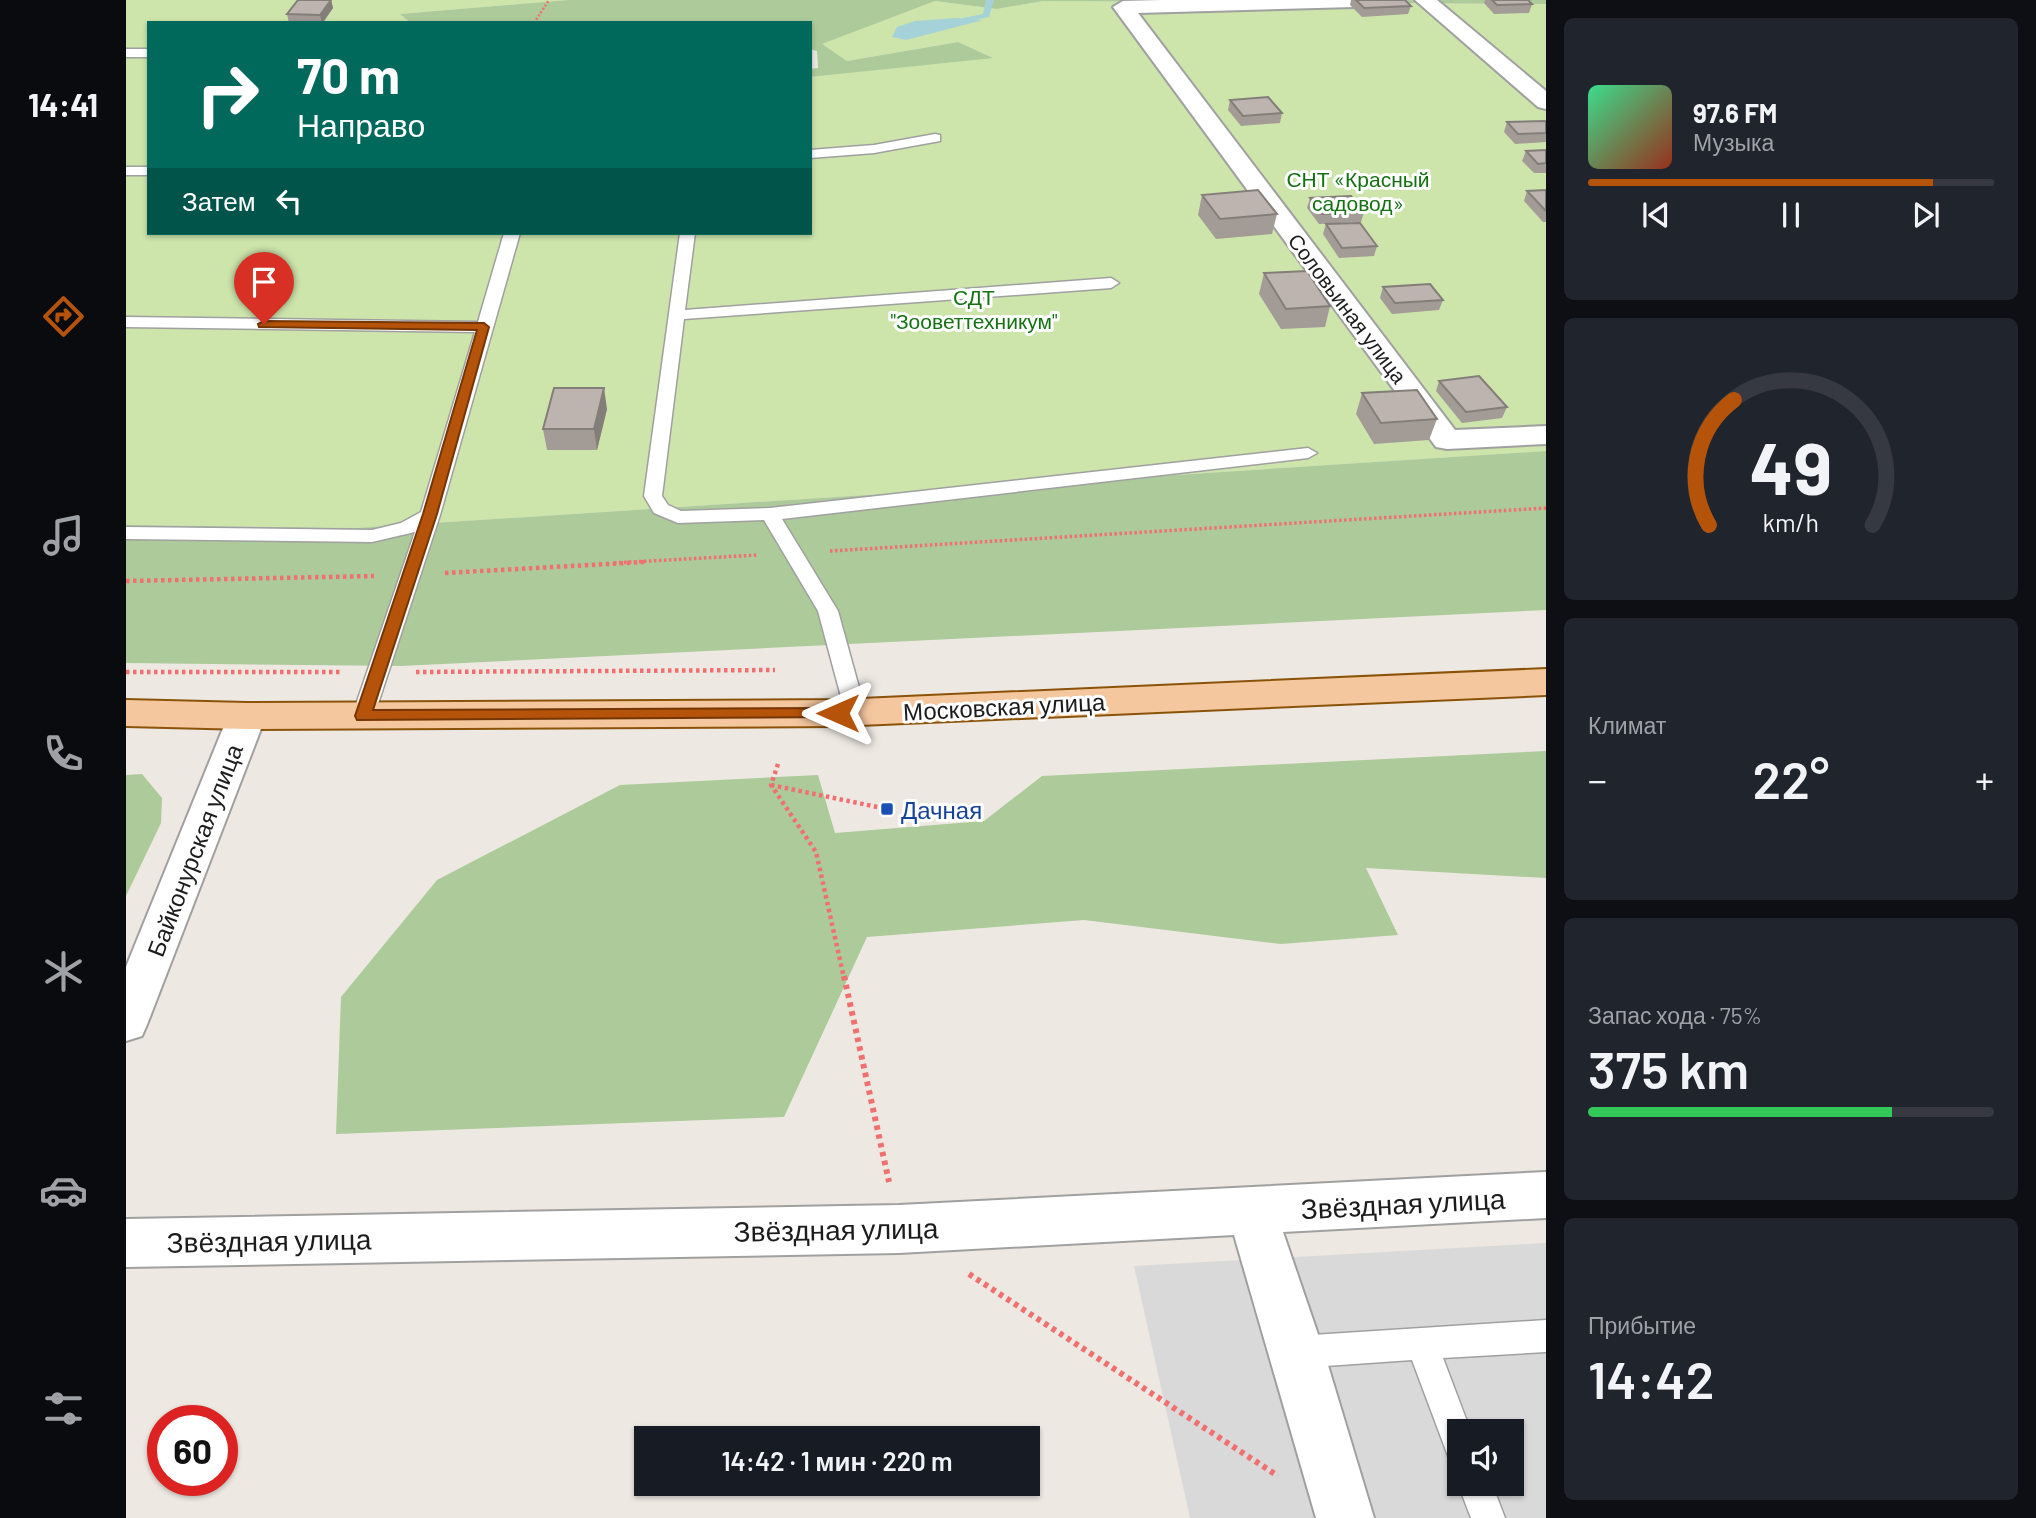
<!DOCTYPE html>
<html lang="ru">
<meta charset="utf-8">
<style>
:root{--surface:#171b24;--page:#20242c;--text:#f1f3f6;--muted:#9ea1a6;--line:#363941;--accent:#b45309}
body{margin:0;font-family:Barlow,sans-serif;background:var(--page);color:var(--text);height:100vh;display:flex;flex-direction:column;font-size:26px;white-space:nowrap}
*{box-sizing:border-box;margin:0}
p{font-size:23px;color:var(--muted)}
.icon{flex:none;width:38px;height:38px;fill:none;stroke:currentColor;stroke-width:2;stroke-linecap:round;stroke-linejoin:round}
.map{position:relative;flex:1;overflow:hidden}
.drawer{display:flex;flex-direction:column;gap:18px;padding:18px;background:#0d0f14;width:490px}
.drawer>*{flex:none}
.guide{position:absolute;left:21px;top:21px;width:665px;height:214px;border-radius:0px;box-shadow:0 2px 5px #0004;background:#00695c;color:#fff;overflow:hidden}
.fabs{position:absolute;left:1321px;top:1419px;display:grid;gap:14px}
.fabs a{display:grid;place-items:center;width:77px;height:77px;border-radius:0px;background:var(--surface);box-shadow:0 2px 5px #0004;font-size:35px}
.speed{position:absolute;left:21px;top:1405px;display:flex;gap:14px;font-size:35px;font-weight:700;text-align:center}
.speed>*{display:grid;place-content:center;width:91px;height:91px;border-radius:50%;background:var(--surface);box-shadow:0 2px 5px #0004;line-height:1}
.speed .limit{border:10px solid #d22;background:#fff;color:#111}
.pin{position:absolute;display:grid;place-items:center;width:60px;height:60px;color:#fff;margin:-72px -30px;border-radius:50% 50% 50% 0;rotate:-45deg;box-shadow:0 0 7px #0007}
.pin .icon{rotate:45deg}
.me{position:absolute;width:77px;margin:-38px;rotate:270deg;stroke-linejoin:round;filter:drop-shadow(0 0 5px #0008)}
.turn{display:flex;align-items:center;gap:24px;height:147px;padding:0 35px;font-size:32px}
.turn .icon{width:91px;height:91px;stroke-width:2.5}
.turn b{display:block;font-size:49px;line-height:60px}
.then{display:flex;align-items:center;height:66px;padding:0 35px;background:#0003;gap:14px;font-size:26px}
.big{font-size:52px;font-weight:600;line-height:1.1}
.drawer .widget{flex:1;display:flex;flex-direction:column;justify-content:center;gap:10px;min-width:0;padding:0 24px;border-radius:10px;background:var(--page)}
.drawer .dial{align-items:center;gap:0}
.dial svg{height:182px;overflow:visible;fill:none;stroke:var(--line);stroke-width:7;stroke-linecap:round;text-anchor:middle}
.dial text{fill:var(--text);stroke:none}
.song{display:flex;align-items:center;gap:21px}
.cover{width:84px;height:84px;border-radius:10px;background:linear-gradient(135deg,hsl(150 70% 55%),hsl(10 70% 35%))}
.played{height:7px;border-radius:4px;background:linear-gradient(90deg,var(--accent) 85%,var(--line) 85%)}
.keys{display:flex;justify-content:space-around;direction:ltr}
.heat{display:flex;justify-content:space-between;align-items:center;font-size:38px;direction:ltr}
.charge{height:10px;border-radius:5px;background:linear-gradient(90deg,#34c759 75%,var(--line) 0)}
.trip{position:absolute;left:508px;top:1426px;width:406px;height:70px;border-radius:0px;background:var(--surface);box-shadow:0 2px 5px #0004;font-weight:600;line-height:70px;text-align:center}
main{display:flex;flex:1;min-height:0}
.menu{display:flex;flex-direction:column;width:126px;justify-content:space-around;align-items:center;background:#090b0e;color:var(--muted)}
.menu .icon{width:49px;height:49px}
.menu .on{color:var(--accent)}
.menu b{font-size:32px;color:var(--text)}
.map>svg:first-child{display:block}
</style>
<main>
<nav class="menu">
<b>14:41</b>
<svg class="icon on" aria-label="directions" viewBox="0 0 24 24"><path d="M12 3l9 9-9 9-9-9zM9 14v-3h6M13 9l2 2-2 2"/></svg>
<svg class="icon" aria-label="music" viewBox="0 0 24 24"><path d="M9 18V5l10-2v13"/><circle cx="6" cy="18" r="3"/><circle cx="16" cy="16" r="3"/></svg>
<svg class="icon" aria-label="phone" viewBox="0 0 24 24"><path d="M5 4h4l2 5-3 2q2 4 5 5l2-3 5 2v4C11 20 4 13 5 4z"/></svg>
<svg class="icon" aria-label="climate" viewBox="0 0 24 24"><path d="M12 3v18M4 7l16 10M4 17L20 7"/></svg>
<svg class="icon" aria-label="car" viewBox="0 0 24 24"><path d="M5 17H2v-5l4-1 3-4h7l3 4 3 1v5h-3M9 17h6M6 11h13"/><circle cx="7" cy="17" r="2"/><circle cx="17" cy="17" r="2"/></svg>
<svg class="icon" aria-label="filters" viewBox="0 0 24 24"><path d="M4 7h16M4 17h16"/><circle cx="9" cy="7" r="2"/><circle cx="15" cy="17" r="2"/></svg>
</nav>
<div class="map">
<svg width="1420" height="1518" viewBox="0 0 1420 1518">
<rect width="100%" height="100%" fill="#ede8e2"/>
<path fill="#dad9d9" fill-rule="evenodd" d="M 1420,1243 L 1420,1518 L 1064,1518 L 1008,1266 ZM 1334,1432 L 1386,1432 L 1386,1484 L 1334,1484 Z"/>
<polygon fill="#cde4ab" points="0,0 442,0 275,14 285,23 23,23 23,233 684,233 684,77 865,57 832,42 721,61 695,44 809,1 871,9 917,1 1420,4 1420,451 230,528 0,525"/>
<g fill="#adca9a">
<polygon points="442,0 1420,0 1420,4 917,1 871,9 809,1 696,44 721,61 832,42 867,58 684,77 684,69 692,68 691,51 684,49 684,23 285,23 274,14"/>
<polygon points="1420,451 1420,610 275,666 0,663 0,525 230,528"/>
<polygon points="1420,751 1420,878 1240,868 1272,935 1155,944 958,920 741,937 658,1117 210,1134 215,997 311,880 494,785 692,775 709,833 858,821 916,776"/>
<polygon points="16,774 36,798 35,823 0,896 0,775"/>
</g>
<polygon fill="#a5d2d8" points="830,18 857,20 780,40 766,37 771,27 789,21"/>
<g fill="none" stroke-linecap="round" stroke-linejoin="round">
<polygon fill="#a5d2d8" fill-rule="evenodd" points="860,0 868,0 863,17 828,24 828,20 857,14"/>
<g stroke="#a0a0a0" stroke-width="3">
<g id="lane">
<rect x="0" y="49" width="23" height="8"/>
<polygon points="809,134 814,135 814,141 748,153 684,158 684,150 748,145"/>
<rect x="0" y="167" width="23" height="8"/>
<polygon points="378,233 394,233 314,515 248,716 245,722 229,722 226,716 289,532 246,542 0,539 0,527 246,530 275,523 295,512 349,332 0,327 0,317 352,322"/>
<polygon points="554,233 569,233 559,310 985,278 993,283 985,288 558,319 536,496 542,505 555,511 644,508 1182,448 1191,453 1182,458 656,519 712,611 740,713 737,719 721,719 692,611 638,520 552,523 528,513 518,496"/>
<polygon points="1420,1320 1420,1352 1317,1358 1345,1432 1334,1432 1334,1460 1322,1456 1286,1360 1171,1368 1160,1363 1155,1352 1160,1341 1171,1336"/>
<polygon points="1334,1481 1334,1484 1366,1484 1379,1518 1345,1518 1332,1484"/>
</g>
</g>
<g stroke="#a0a0a0" stroke-width="4">
<g id="street">
<polygon points="1036,0 1276,0 1266,6 1012,13 1329,430 1420,426 1420,444 1321,449 1310,447 987,7 997,1"/>
<polygon points="1289,0 1311,0 1420,91 1420,109 1412,107"/>
<polygon points="121,703 134,707 140,716 22,1022 16,1036 0,1041 0,967 102,716 108,707"/>
<polygon points="1420,1172 1420,1218 1157,1232 1198,1352 1248,1518 1190,1518 1108,1235 773,1253 0,1267 0,1219 773,1205"/>
</g>
</g>
<g stroke="#8b530a" stroke-width="4">
<polygon id="primary" points="1420,669 1420,695 712,726 121,729 0,726 0,700 121,703 712,700"/>
</g>
<polyline stroke="#f07070" stroke-width="2.5" stroke-dasharray="2 2" stroke-linecap="butt" points="408,23 423,0"/>
<g stroke="#f07070" stroke-width="3.5" stroke-dasharray="2.5 2.5" stroke-linecap="butt">
<polyline points="704,551 1420,508"/>
<polyline points="488,563 632,555"/>
</g>
<g stroke="#f07070" stroke-width="4.5" stroke-dasharray="3.5 3.5" stroke-linecap="butt">
<polyline points="319,573 518,562"/>
<polyline points="0,581 248,576"/>
<polyline points="0,672 214,672"/>
<polyline points="290,672 649,670"/>
<polyline points="652,764 645,785 690,852 718,978"/>
<polyline points="645,785 761,809"/>
</g>
<g stroke="#f07070" stroke-width="6" stroke-dasharray="4.5 4.5" stroke-linecap="butt">
<polyline points="718,976 763,1182"/>
<polyline points="843,1274 1152,1476"/>
</g>
<use href="#lane" fill="#fff" fill-rule="evenodd"/>
<use href="#street" fill="#fff" fill-rule="evenodd"/>
<use href="#primary" fill="#f5c79f" fill-rule="evenodd"/>
</g>
<g fill="#a39b96">
<polygon points="172,0 205,0 207,8 197,23 163,23 161,14"/>
<polygon points="1225,0 1279,0 1285,6 1282,14 1236,17 1224,5"/>
<polygon points="1359,0 1402,0 1406,4 1403,13 1368,14 1358,3"/>
<polygon points="1104,100 1156,113 1154,123 1115,126 1102,110"/>
<polygon points="1381,122 1420,122 1420,142 1389,144 1378,132"/>
<polygon points="1420,150 1420,173 1408,173 1396,161 1400,151"/>
<polygon points="1420,190 1420,222 1417,222 1398,201 1401,191"/>
<polygon points="1076,195 1151,214 1146,234 1090,239 1072,215"/>
<polygon points="1184,198 1238,212 1235,222 1193,224 1181,208"/>
<polygon points="1200,224 1251,246 1248,256 1213,258 1197,234"/>
<polygon points="1138,273 1204,306 1199,327 1155,329 1133,294"/>
<polygon points="1257,287 1317,300 1313,310 1266,314 1254,298"/>
<polygon points="1313,381 1381,407 1376,418 1336,423 1310,391"/>
<polygon points="1236,393 1311,419 1303,440 1248,444 1230,414"/>
<polygon points="481,409 471,450 421,450 417,429"/>
</g>
<g fill="#847e7a">
<polygon points="205,0 207,8 196,23 194,15"/>
<polygon points="478,388 481,409 471,450 468,429"/>
</g>
<g fill="#bdb4af" stroke="#847e7a" stroke-width="2">
<polygon points="172,0 205,0 194,15 161,14"/>
<polygon points="1230,0 1279,0 1285,6 1238,8"/>
<polygon points="1366,0 1402,0 1406,4 1371,5"/>
<polygon points="1142,97 1156,113 1117,116 1104,100"/>
<polygon points="1419,121 1420,122 1420,133 1392,134 1381,122"/>
<polygon points="1420,150 1420,163 1412,164 1400,151"/>
<polygon points="1132,190 1151,214 1094,219 1076,195"/>
<polygon points="1420,190 1420,211 1401,191"/>
<polygon points="1225,196 1238,212 1196,214 1184,198"/>
<polygon points="1234,223 1251,246 1216,248 1200,224"/>
<polygon points="1181,271 1204,306 1160,309 1138,273"/>
<polygon points="1304,284 1317,300 1269,303 1257,287"/>
<polygon points="1353,376 1381,407 1340,412 1313,381"/>
<polygon points="428,388 478,388 468,429 417,429"/>
<polygon points="1291,390 1311,419 1255,423 1236,393"/>
</g>
<polygon fill="#b45309" stroke="#753606" stroke-width="2" points="138,321 358,323 363,327 311,514 247,710 712,708 719,713 717,717 231,720 229,716 297,514 351,330 133,327 132,324"/>
<rect fill="#1a4fb4" stroke="#fff" stroke-width="2.5" x="754" y="802" width="14" height="14" rx="3.5"/>
<g text-anchor="middle" dominant-baseline="central" stroke-width="6" stroke-linejoin="round" paint-order="stroke">
<g font-size="21" fill="#147212" stroke="#fff">
<text x="1232" y="178">СНТ «Красный<tspan x="1232" dy="24">садовод»</tspan></text>
<text x="848" y="296">СДТ<tspan x="848" dy="24">"Зооветтехникум"</tspan></text>
</g>
<g font-size="21" fill="#1c1c1c" stroke="#fff">
<text transform="translate(1222 308) rotate(53)">Соловьиная улица</text>
</g>
<g font-size="24" fill="#1c1c1c" stroke="#fff">
<text transform="translate(878 706) rotate(-3)">Московская улица</text>
<text transform="translate(68 850) rotate(-69)">Байконурская улица</text>
</g>
<g font-size="24" fill="#164399" stroke="#fff" text-anchor="start">
<text x="775" y="809">Дачная</text>
</g>
<g font-size="28" fill="#1c1c1c" stroke="#fff">
<text transform="translate(1277 1203) rotate(-3)">Звёздная улица</text>
<text transform="translate(710 1229) rotate(-1)">Звёздная улица</text>
<text transform="translate(143 1240) rotate(-1)">Звёздная улица</text>
</g>
</g>
</svg>
<div class="fabs">
<a><svg class="icon" aria-label="sound" viewBox="0 0 24 24"><path d="M4 9h4l5-4v14l-5-4H4zM17 9q2 3 0 6"/></svg></a>
</div>
<div class="speed"><div class="limit">60</div></div>
<div class="pin" style="left:138px;top:324px;background:#d93025"><svg class="icon" aria-label="arrive" viewBox="0 0 24 24"><path d="M6 21V4h12l-3 4 3 4H6"/></svg></div>
<svg class="me" style="left:712px;top:713px" viewBox="-20 -20 40 40"><path d="M0-17L14 15 0 8-14 15z" fill="#b45309" stroke="#fff" stroke-width="4"/></svg>
<div class="trip">14:42 · 1 мин · 220 m</div>
<div class="guide">
<div class="turn"><svg class="icon" aria-label="right" viewBox="0 0 24 24"><path d="M7 20v-9h11M14 6l5 5-5 5"/></svg><div><b>70 m</b>Направо</div></div>
<div class="then">Затем<svg class="icon" aria-label="left" viewBox="0 0 24 24"><path d="M17 20v-9H6M10 6l-5 5 5 5"/></svg></div>
</div>
</div>
<section class="drawer">
<div class="widget">
<div class="song"><i class="cover"></i><div><b>97.6 FM</b><p>Музыка</p></div></div>
<div class="played"></div>
<div class="keys"><svg class="icon" aria-label="previous" viewBox="0 0 24 24"><path d="M18 5L8 12l10 7zM5 5v14"/></svg><svg class="icon" aria-label="pause" viewBox="0 0 24 24"><path d="M8 5v14M16 5v14"/></svg><svg class="icon" aria-label="next" viewBox="0 0 24 24"><path d="M6 5l10 7-10 7zM19 5v14"/></svg></div>
</div>
<div class="widget dial"><svg viewBox="0 0 100 80">
<path d="M14 69A42 42 0 1 1 86 69"/>
<path d="M14 69A42 42 0 0 1 25 14" stroke="#b45309"/>
<text x="50" y="56" font-size="32" font-weight="700">49</text>
<text x="50" y="72" font-size="11">km/h</text>
</svg></div>
<div class="widget"><p>Климат</p>
<div class="heat"><a>−</a><b class="big">22°</b><a>+</a></div>
</div>
<div class="widget"><p>Запас хода · 75%</p><b class="big">375 km</b><div class="charge"></div></div>
<div class="widget"><p>Прибытие</p><b class="big">14:42</b></div>
</section>
</main>
